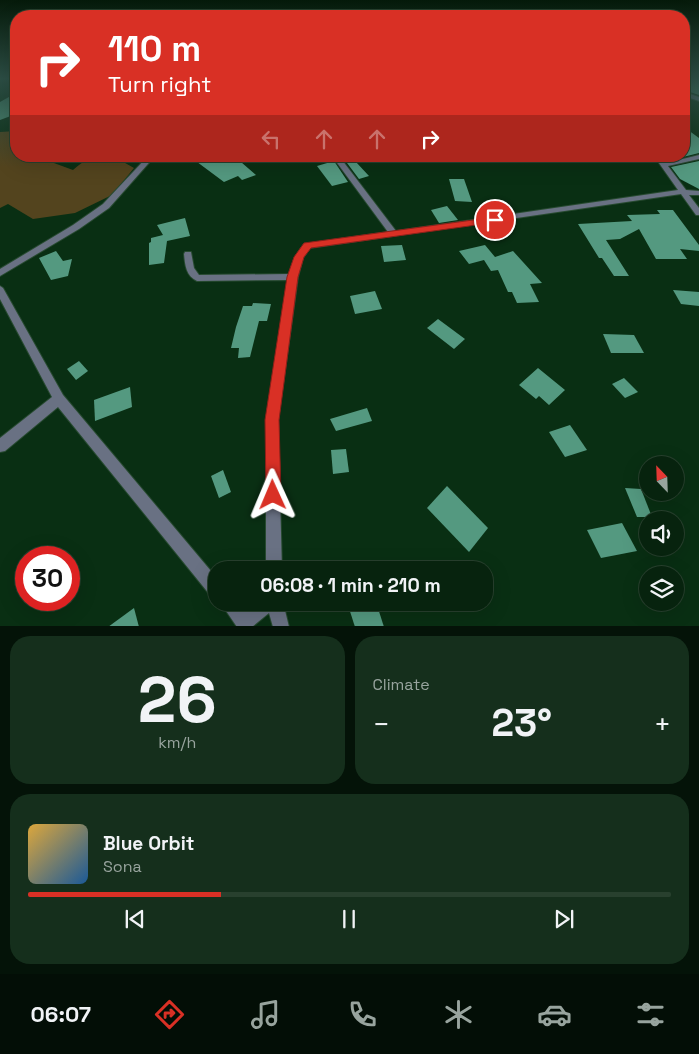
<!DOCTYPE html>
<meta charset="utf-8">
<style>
:root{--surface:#07230e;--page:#152f1c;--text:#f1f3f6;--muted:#98a49e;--line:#28402e;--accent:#d93025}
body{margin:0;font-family:"Space Grotesk",sans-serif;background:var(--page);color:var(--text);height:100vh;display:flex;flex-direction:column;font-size:19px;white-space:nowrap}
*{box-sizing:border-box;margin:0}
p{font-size:16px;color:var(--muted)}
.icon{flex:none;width:28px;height:28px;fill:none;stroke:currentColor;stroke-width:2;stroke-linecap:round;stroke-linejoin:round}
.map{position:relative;height:626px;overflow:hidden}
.drawer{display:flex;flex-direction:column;gap:10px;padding:10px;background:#041308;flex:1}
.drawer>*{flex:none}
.guide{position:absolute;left:10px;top:10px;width:680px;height:152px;border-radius:20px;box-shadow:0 5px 20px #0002,0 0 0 1px var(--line);background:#d93025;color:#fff;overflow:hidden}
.needle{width:32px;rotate:337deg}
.controls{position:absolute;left:639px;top:456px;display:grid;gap:10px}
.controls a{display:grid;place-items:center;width:45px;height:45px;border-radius:50%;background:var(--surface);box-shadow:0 5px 20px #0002,0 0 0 1px var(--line);font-size:25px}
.speed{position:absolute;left:15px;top:546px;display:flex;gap:10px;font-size:25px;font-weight:700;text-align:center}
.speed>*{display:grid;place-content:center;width:65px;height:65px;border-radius:50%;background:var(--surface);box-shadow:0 5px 20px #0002,0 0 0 1px var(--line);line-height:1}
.speed .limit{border:8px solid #d22;background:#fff;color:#111}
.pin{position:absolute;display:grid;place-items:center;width:42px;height:42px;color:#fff;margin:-21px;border:2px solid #fff;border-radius:50%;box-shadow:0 1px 5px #0007}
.me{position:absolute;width:55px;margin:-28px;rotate:359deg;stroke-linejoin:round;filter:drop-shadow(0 0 4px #0008)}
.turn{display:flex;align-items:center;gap:18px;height:105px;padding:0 15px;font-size:22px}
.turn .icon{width:65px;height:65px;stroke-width:2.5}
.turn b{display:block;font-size:35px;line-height:42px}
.lanes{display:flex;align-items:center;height:48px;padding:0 15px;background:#0003;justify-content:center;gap:25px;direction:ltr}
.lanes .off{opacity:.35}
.big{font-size:38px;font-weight:700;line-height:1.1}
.drawer .tile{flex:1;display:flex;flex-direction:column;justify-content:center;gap:8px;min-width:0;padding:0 18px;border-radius:20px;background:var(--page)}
.drawer .dial{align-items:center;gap:0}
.dial b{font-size:65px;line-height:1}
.song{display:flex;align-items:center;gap:15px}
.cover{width:60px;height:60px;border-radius:8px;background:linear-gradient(135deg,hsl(40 70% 55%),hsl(210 70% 35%))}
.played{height:5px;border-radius:2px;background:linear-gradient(90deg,var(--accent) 30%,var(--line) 30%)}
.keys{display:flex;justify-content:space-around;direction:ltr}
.heat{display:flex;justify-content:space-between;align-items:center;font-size:28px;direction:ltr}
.drawer .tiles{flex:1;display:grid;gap:10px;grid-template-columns:1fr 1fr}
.tile:last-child{grid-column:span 2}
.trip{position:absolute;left:208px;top:561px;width:285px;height:50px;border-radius:20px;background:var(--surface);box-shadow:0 5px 20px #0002,0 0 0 1px var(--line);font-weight:700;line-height:50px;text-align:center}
.tab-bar{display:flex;height:80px;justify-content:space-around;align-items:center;background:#030e06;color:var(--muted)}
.tab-bar .icon{width:35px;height:35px}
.tab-bar .selected{color:var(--accent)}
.tab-bar b{font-size:22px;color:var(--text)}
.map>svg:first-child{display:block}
</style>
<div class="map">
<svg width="699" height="627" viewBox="0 0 699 627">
<rect width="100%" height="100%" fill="#092f13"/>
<path fill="#53441e" d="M 16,131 L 16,156 L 43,156 L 43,159 L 73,170 C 96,150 108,153 134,168 L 112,195 L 75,213 L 33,219 L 8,204 L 0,208 L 0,132 Z"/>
<g fill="#549980">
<polygon points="684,79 699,79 699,95 684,90"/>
<polygon points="16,93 16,114 0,120 0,102"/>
<polygon points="684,127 699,138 699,153 667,161 663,156 684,156"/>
<polygon points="189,156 234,156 256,175 242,180 238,176 224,182"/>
<polygon points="352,157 356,162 369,176 359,179 344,159"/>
<polygon points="334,161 348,182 332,186 317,166"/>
<polygon points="699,161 699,189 680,179 671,167"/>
<polygon points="449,179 464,179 472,202 455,201"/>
<polygon points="447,206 458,220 439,223 431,210"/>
<polygon points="657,210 673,210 699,245 699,251 680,249 687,259 656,259 639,229 620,239 606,240 629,276 614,276 602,258 599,258 578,224 632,221 627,215 660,214"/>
<polygon points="185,218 190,236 167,241 164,263 149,265 149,243 151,242 151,238 163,235 157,225"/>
<polygon points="402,245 406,260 384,262 381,246"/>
<polygon points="485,245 495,257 513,251 542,283 530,284 539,302 517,303 512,292 508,292 498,270 491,271 484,260 469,264 459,251"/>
<polygon points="56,251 63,261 72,259 68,276 51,280 39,258"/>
<polygon points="673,290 699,292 699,306 681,304"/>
<polygon points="375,291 382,309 355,314 350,296"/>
<polygon points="253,303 271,304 267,321 259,321 250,357 238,358 239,348 231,348 236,327 243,306 252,306"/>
<polygon points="438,319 465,339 454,349 427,328"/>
<polygon points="603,334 634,335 644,353 611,353"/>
<polygon points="79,361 88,371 76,380 67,369"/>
<polygon points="538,368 565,390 549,405 539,396 536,399 519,385"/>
<polygon points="624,378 638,392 625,398 612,384"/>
<polygon points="130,387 132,407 95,421 94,400"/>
<polygon points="367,408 372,421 336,431 330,419"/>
<polygon points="570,425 587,450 565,457 549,432"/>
<polygon points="346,449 349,472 333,474 331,450"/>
<polygon points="223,470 231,492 219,498 211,476"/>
<polygon points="447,486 488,528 469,552 427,508"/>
<polygon points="625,488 641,489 652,517 637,517"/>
<polygon points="622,523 637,551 601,558 587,530"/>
<polygon points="347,602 376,602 384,627 355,627"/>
<polygon points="134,608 139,627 108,627"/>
</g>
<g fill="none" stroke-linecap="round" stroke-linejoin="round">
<g stroke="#274a30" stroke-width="2">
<g id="street">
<polygon points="684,92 699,97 699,101 684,96"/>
<path d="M 699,155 L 699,159 L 668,166 L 686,190 L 699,191 L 699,195 L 689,195 L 699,208 L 699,215 L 696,215 L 681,194 L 310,248 L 303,258 L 298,277 L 278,420 L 282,570 L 266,570 L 266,420 L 288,280 L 197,281 C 186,276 185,265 184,254 L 185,252 L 191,252 L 194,268 L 199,275 L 289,274 L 295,257 L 304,244 L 388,232 L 332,156 L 339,156 L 396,231 L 678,190 L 654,156 L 661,156 L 666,163 Z"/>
<polygon points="148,156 155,156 109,208 79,229 0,276 0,269 73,225 103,204"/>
<polygon points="378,156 404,156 401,158 360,162 357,160 360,158"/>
<polygon points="0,286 3,288 63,395 216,577 216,597 210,595 58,407 5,451 0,452 0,438 52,397 0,299"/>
<polygon points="220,602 239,602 245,611 257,602 283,602 289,627 273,627 269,613 252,627 237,627"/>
</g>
</g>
<use href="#street" fill="#697183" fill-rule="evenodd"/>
</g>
<linearGradient id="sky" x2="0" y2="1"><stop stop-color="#051a0a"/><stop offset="0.47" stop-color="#2c4d44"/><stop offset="1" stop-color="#2c4d44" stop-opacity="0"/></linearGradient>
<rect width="699" height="167" fill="url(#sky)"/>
<polygon fill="#d93025" stroke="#8d1f18" points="495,217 498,218 498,222 311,248 304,257 298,277 279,420 281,495 279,500 273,503 268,500 266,495 265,420 287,277 294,257 304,243"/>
</svg>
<div class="controls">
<a><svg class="needle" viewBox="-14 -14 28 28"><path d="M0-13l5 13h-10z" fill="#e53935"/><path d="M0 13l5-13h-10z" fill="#98a49e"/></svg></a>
<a><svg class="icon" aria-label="sound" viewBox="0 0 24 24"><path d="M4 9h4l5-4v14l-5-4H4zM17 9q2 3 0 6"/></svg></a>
<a><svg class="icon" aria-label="layers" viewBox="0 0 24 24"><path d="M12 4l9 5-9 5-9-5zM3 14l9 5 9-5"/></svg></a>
</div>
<div class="speed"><div class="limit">30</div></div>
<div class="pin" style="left:495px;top:220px;background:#d93025"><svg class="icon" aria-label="arrive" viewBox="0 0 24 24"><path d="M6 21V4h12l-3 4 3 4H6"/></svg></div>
<svg class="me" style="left:273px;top:495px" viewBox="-20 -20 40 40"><path d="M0-17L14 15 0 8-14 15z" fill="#d93025" stroke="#fff" stroke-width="4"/></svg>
<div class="trip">06:08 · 1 min · 210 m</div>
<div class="guide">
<div class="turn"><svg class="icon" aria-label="right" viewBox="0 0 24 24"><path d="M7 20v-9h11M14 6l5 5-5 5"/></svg><div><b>110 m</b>Turn right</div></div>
<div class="lanes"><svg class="icon off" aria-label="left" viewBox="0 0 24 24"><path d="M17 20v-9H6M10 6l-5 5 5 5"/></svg><svg class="icon off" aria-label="ahead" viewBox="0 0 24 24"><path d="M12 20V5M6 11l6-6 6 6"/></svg><svg class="icon off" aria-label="ahead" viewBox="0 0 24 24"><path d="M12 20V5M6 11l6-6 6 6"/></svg><svg class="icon" aria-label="right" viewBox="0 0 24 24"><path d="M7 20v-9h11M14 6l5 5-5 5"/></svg></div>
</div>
</div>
<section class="drawer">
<div class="tiles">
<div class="tile dial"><b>26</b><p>km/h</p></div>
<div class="tile"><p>Climate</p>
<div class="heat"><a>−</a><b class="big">23°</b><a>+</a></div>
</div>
<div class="tile">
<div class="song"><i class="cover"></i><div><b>Blue Orbit</b><p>Sona</p></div></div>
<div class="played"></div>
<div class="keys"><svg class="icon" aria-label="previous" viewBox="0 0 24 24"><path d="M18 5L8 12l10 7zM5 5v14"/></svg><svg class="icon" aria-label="pause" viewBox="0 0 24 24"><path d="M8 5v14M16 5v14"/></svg><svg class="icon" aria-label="next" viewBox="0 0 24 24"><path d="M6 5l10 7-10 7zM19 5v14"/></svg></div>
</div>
</div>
</section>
<nav class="tab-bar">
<b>06:07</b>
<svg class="icon selected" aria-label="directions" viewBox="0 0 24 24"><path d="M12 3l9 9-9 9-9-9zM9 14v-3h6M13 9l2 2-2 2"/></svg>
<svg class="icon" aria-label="music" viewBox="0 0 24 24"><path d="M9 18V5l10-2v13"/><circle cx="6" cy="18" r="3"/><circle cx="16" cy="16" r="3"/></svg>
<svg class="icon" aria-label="phone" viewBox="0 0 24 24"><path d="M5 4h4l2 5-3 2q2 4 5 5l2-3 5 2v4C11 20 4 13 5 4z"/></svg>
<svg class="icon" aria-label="climate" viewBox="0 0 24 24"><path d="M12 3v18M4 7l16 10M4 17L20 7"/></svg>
<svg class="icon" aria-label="car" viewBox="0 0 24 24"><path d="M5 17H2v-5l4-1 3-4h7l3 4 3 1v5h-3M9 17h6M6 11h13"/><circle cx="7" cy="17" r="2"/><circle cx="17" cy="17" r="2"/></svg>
<svg class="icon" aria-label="filters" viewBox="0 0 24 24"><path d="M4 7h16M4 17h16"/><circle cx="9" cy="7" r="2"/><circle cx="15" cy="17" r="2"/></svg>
</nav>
